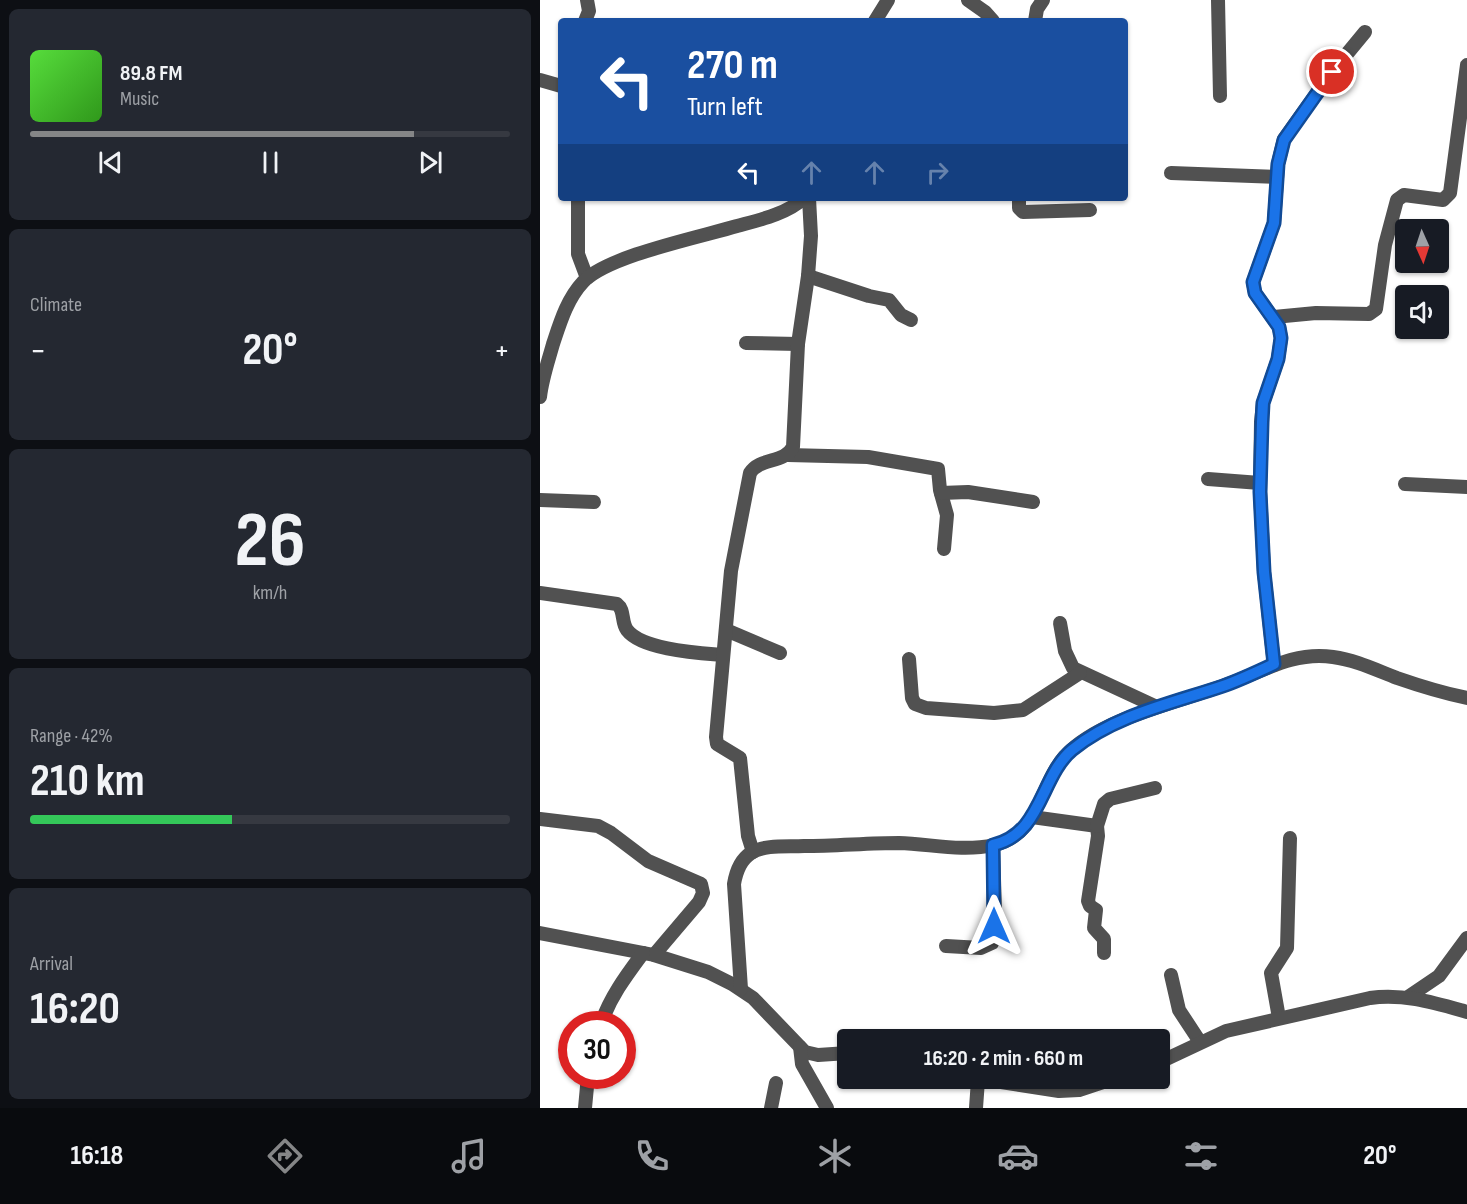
<!DOCTYPE html>
<meta charset="utf-8">
<style>
:root{--surface:#171b24;--page:#242831;--text:#f1f3f6;--muted:#9ea1a6;--line:#363941;--accent:#858687}
body{margin:0;font-family:"Sofia Sans Condensed",sans-serif;background:var(--page);color:var(--text);height:100vh;display:flex;flex-direction:column;font-size:22px;white-space:nowrap}
*{box-sizing:border-box;margin:0}
p{font-size:20px;color:var(--muted)}
.icon{flex:none;width:33px;height:33px;fill:none;stroke:currentColor;stroke-width:2;stroke-linecap:round;stroke-linejoin:round}
.map{position:relative;flex:1;overflow:hidden}
.sheet{display:flex;flex-direction:column;gap:9px;padding:9px;background:#0d0f14;width:540px}
.sheet>*{flex:none}
.top-card{position:absolute;left:18px;top:18px;width:570px;height:183px;border-radius:6px;box-shadow:0 2px 4px #0004;background:#1a4fa0;color:#fff;overflow:hidden}
.needle{width:39px;rotate:177deg}
.controls{position:absolute;left:855px;top:219px;display:grid;gap:12px}
.controls a{display:grid;place-items:center;width:54px;height:54px;border-radius:6px;background:var(--surface);box-shadow:0 2px 4px #0004;font-size:30px}
.speed{position:absolute;left:18px;top:1011px;display:flex;gap:12px;font-size:30px;font-weight:700;text-align:center}
.speed>*{display:grid;place-content:center;width:78px;height:78px;border-radius:50%;background:var(--surface);box-shadow:0 2px 4px #0004;line-height:1}
.speed .limit{border:9px solid #d22;background:#fff;color:#111}
.pin{position:absolute;display:grid;place-items:center;width:51px;height:51px;color:#fff;margin:-26px;border:3px solid #fff;border-radius:50%;box-shadow:0 2px 6px #0007}
.me{position:absolute;width:66px;margin:-33px;rotate:0deg;stroke-linejoin:round;filter:drop-shadow(0 0 4px #0008)}
.turn{display:flex;align-items:center;gap:21px;height:126px;padding:0 30px;font-size:27px}
.turn .icon{width:78px;height:78px;stroke-width:2.5}
.turn b{display:block;font-size:42px;line-height:51px}
.lanes{display:flex;align-items:center;height:57px;padding:0 30px;background:#0003;justify-content:center;gap:30px;direction:ltr}
.lanes .off{opacity:.35}
.big{font-size:45px;font-weight:700;line-height:1.1}
.sheet .widget{flex:1;display:flex;flex-direction:column;justify-content:center;gap:9px;min-width:0;padding:0 21px;border-radius:9px;background:var(--page)}
.sheet .dial{align-items:center;gap:0}
.dial b{font-size:78px;line-height:1}
.song{display:flex;align-items:center;gap:18px}
.cover{width:72px;height:72px;border-radius:9px;background:linear-gradient(135deg,hsl(110 70% 55%),hsl(110 70% 35%))}
.played{height:6px;border-radius:3px;background:linear-gradient(90deg,var(--accent) 80%,var(--line) 80%)}
.keys{display:flex;justify-content:space-around;direction:ltr}
.heat{display:flex;justify-content:space-between;align-items:center;font-size:33px;direction:ltr}
.charge{height:9px;border-radius:4px;background:linear-gradient(90deg,#34c759 42%,var(--line) 0)}
.trip{position:absolute;left:297px;top:1029px;width:333px;height:60px;border-radius:6px;background:var(--surface);box-shadow:0 2px 4px #0004;font-weight:700;line-height:60px;text-align:center}
.dock{display:flex;height:96px;justify-content:space-around;align-items:center;background:#090b0e;color:var(--muted)}
.dock .icon{width:42px;height:42px}
.dock .current{color:var(--accent)}
.dock b{font-size:27px;color:var(--text)}
main{display:flex;flex:1;min-height:0}
.map>svg:first-child{display:block}
</style>
<main>
<section class="sheet">
<div class="widget">
<div class="song"><i class="cover"></i><div><b>89.8 FM</b><p>Music</p></div></div>
<div class="played"></div>
<div class="keys"><svg class="icon" aria-label="previous" viewBox="0 0 24 24"><path d="M18 5L8 12l10 7zM5 5v14"/></svg><svg class="icon" aria-label="pause" viewBox="0 0 24 24"><path d="M8 5v14M16 5v14"/></svg><svg class="icon" aria-label="next" viewBox="0 0 24 24"><path d="M6 5l10 7-10 7zM19 5v14"/></svg></div>
</div>
<div class="widget"><p>Climate</p>
<div class="heat"><a>−</a><b class="big">20°</b><a>+</a></div>
</div>
<div class="widget dial"><b>26</b><p>km/h</p></div>
<div class="widget"><p>Range · 42%</p><b class="big">210 km</b><div class="charge"></div></div>
<div class="widget"><p>Arrival</p><b class="big">16:20</b></div>
</section>
<div class="map">
<svg width="927" height="1108" viewBox="0 0 927 1108">
<rect width="100%" height="100%" fill="#fff"/>
<g fill="none" stroke-linecap="round" stroke-linejoin="round">
<g stroke="#515151" stroke-width="14">
<polyline points="428,0 445,12 453,21"/>
<polyline points="678,0 680,96"/>
<polyline points="45,21 49,11 47,0"/>
<polyline points="335,21 348,0"/>
<polyline points="495,21 497,9 503,0"/>
<polyline points="0,80 21,86"/>
<polyline points="631,173 737,177"/>
<polyline points="38,198 38,254 47,278"/>
<polyline points="479,198 479,208 483,212 550,210"/>
<polyline points="268,276 329,296 349,300 361,315 371,320"/>
<polyline points="734,317 776,313 829,314 836,309 845,245 857,200 864,195 903,200 910,193 927,65"/>
<polyline points="206,343 258,344"/>
<path d="M 0,397 C 2,379 8,362 13,344 C 20,323 27,299 43,282 C 67,256 160,237 197,226 C 219,220 247,214 264,198"/>
<polyline points="248,455 328,457 398,469 400,490 407,515 404,549"/>
<polyline points="668,479 720,483"/>
<polyline points="865,484 927,487"/>
<polyline points="401,493 428,492 493,502"/>
<polyline points="0,500 54,502"/>
<path d="M 0,593 L 77,604 C 85,610 81,622 87,630 C 102,650 160,653 183,655"/>
<polyline points="520,623 525,651 533,668 617,707"/>
<polyline points="186,630 240,653"/>
<polyline points="369,659 372,698 375,704 386,708 454,713 483,710 540,673"/>
<polyline points="734,665 724,572 720,491 721,422 723,403 738,359 741,338 739,327 715,293 713,282 734,223 738,164 744,139 792,72 825,32"/>
<polyline points="492,817 557,826 558,836 548,901 550,906 556,910 554,928 564,939 564,953"/>
<polyline points="0,819 58,826 71,833 108,861 161,884 163,893 159,902 114,955"/>
<polyline points="557,826 564,804 570,799 615,788"/>
<path d="M 213,852 L 208,836 L 200,758 L 177,744 L 176,737 L 191,571 L 210,473 C 220,457 244,464 253,447 L 258,344 L 268,276 L 271,236 L 269,198"/>
<polyline points="0,933 114,955 168,972 192,984 213,998 265,1052 278,1055 308,1053"/>
<polyline points="406,946 441,948 452,943 455,913 453,845"/>
<polyline points="631,975 639,1010 660,1042"/>
<path d="M 201,989 L 194,884 C 196,872 200,860 211,853 C 226,844 247,847 264,846 C 296,846 328,843 359,843 C 391,844 422,852 454,845 C 499,835 500,784 525,756 C 561,718 637,703 685,685 C 722,672 753,651 793,657 C 816,660 836,670 857,678 C 880,686 903,693 927,698"/>
<polyline points="868,997 899,976 927,938"/>
<polyline points="739,1018 731,973 747,948 750,838"/>
<path d="M 61,1024 C 70,997 86,976 103,953"/>
<polyline points="260,1047 262,1064 287,1108"/>
<path d="M 620,1062 L 686,1031 L 830,998 C 863,993 895,1003 927,1012"/>
<polyline points="435,1078 519,1091 539,1090 575,1078"/>
<polyline points="45,1108 48,1076"/>
<polyline points="231,1108 236,1083"/>
<polyline points="436,1108 438,1080"/>
</g>
</g>
<g fill="none" stroke-linecap="round" stroke-linejoin="round">
<g stroke="#114b97" stroke-width="15">
<path id="route" d="M 454,926 L 453,845 C 502,834 500,777 532,750 C 575,715 633,703 683,686 C 700,680 717,672 734,664 L 724,572 L 720,492 L 722,422 L 723,403 L 738,359 L 741,338 L 739,327 L 715,293 L 713,282 L 734,223 L 738,164 L 744,140 L 792,72"/>
</g>
<use href="#route" stroke="#1a73e8" stroke-width="10"/>
</g>
</svg>
<div class="controls">
<a><svg class="needle" viewBox="-14 -14 28 28"><path d="M0-13l5 13h-10z" fill="#e53935"/><path d="M0 13l5-13h-10z" fill="#9ea1a6"/></svg></a>
<a><svg class="icon" aria-label="sound" viewBox="0 0 24 24"><path d="M4 9h4l5-4v14l-5-4H4zM17 9q2 3 0 6"/></svg></a>
</div>
<div class="speed"><div class="limit">30</div></div>
<div class="pin" style="left:792px;top:72px;background:#d93025"><svg class="icon" aria-label="arrive" viewBox="0 0 24 24"><path d="M6 21V4h12l-3 4 3 4H6"/></svg></div>
<svg class="me" style="left:454px;top:926px" viewBox="-20 -20 40 40"><path d="M0-17L14 15 0 8-14 15z" fill="#1a73e8" stroke="#fff" stroke-width="4"/></svg>
<div class="trip">16:20 · 2 min · 660 m</div>
<div class="top-card">
<div class="turn"><svg class="icon" aria-label="left" viewBox="0 0 24 24"><path d="M17 20v-9H6M10 6l-5 5 5 5"/></svg><div><b>270 m</b>Turn left</div></div>
<div class="lanes"><svg class="icon" aria-label="left" viewBox="0 0 24 24"><path d="M17 20v-9H6M10 6l-5 5 5 5"/></svg><svg class="icon off" aria-label="ahead" viewBox="0 0 24 24"><path d="M12 20V5M6 11l6-6 6 6"/></svg><svg class="icon off" aria-label="ahead" viewBox="0 0 24 24"><path d="M12 20V5M6 11l6-6 6 6"/></svg><svg class="icon off" aria-label="right" viewBox="0 0 24 24"><path d="M7 20v-9h11M14 6l5 5-5 5"/></svg></div>
</div>
</div>
</main>
<nav class="dock">
<b>16:18</b>
<svg class="icon current" aria-label="directions" viewBox="0 0 24 24"><path d="M12 3l9 9-9 9-9-9zM9 14v-3h6M13 9l2 2-2 2"/></svg>
<svg class="icon" aria-label="music" viewBox="0 0 24 24"><path d="M9 18V5l10-2v13"/><circle cx="6" cy="18" r="3"/><circle cx="16" cy="16" r="3"/></svg>
<svg class="icon" aria-label="phone" viewBox="0 0 24 24"><path d="M5 4h4l2 5-3 2q2 4 5 5l2-3 5 2v4C11 20 4 13 5 4z"/></svg>
<svg class="icon" aria-label="climate" viewBox="0 0 24 24"><path d="M12 3v18M4 7l16 10M4 17L20 7"/></svg>
<svg class="icon" aria-label="car" viewBox="0 0 24 24"><path d="M5 17H2v-5l4-1 3-4h7l3 4 3 1v5h-3M9 17h6M6 11h13"/><circle cx="7" cy="17" r="2"/><circle cx="17" cy="17" r="2"/></svg>
<svg class="icon" aria-label="filters" viewBox="0 0 24 24"><path d="M4 7h16M4 17h16"/><circle cx="9" cy="7" r="2"/><circle cx="15" cy="17" r="2"/></svg>
<b>20°</b>
</nav>
